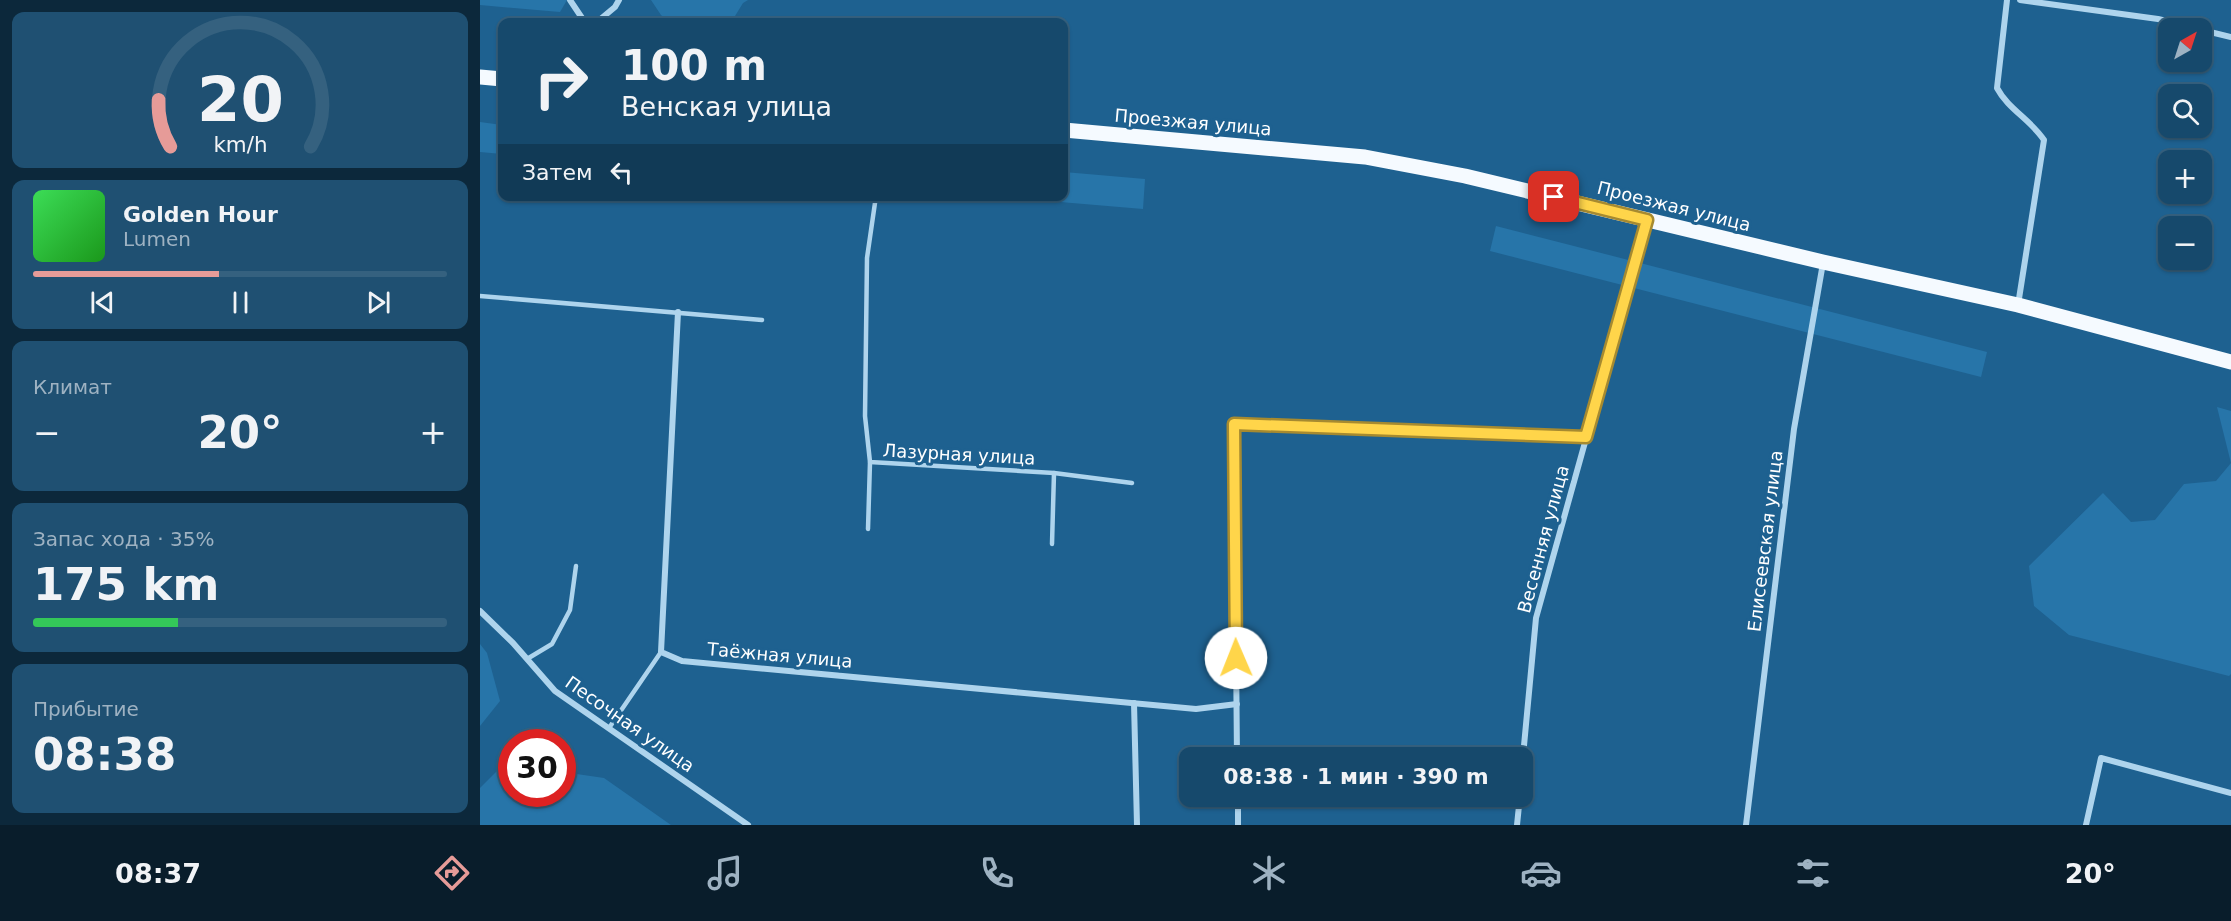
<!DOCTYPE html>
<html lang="ru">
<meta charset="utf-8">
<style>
:root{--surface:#16496c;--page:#1f5072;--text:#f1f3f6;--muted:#9eb2c2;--line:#35617f;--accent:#e69b98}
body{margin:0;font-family:"DejaVu Sans",sans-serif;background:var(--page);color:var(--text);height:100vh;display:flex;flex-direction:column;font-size:22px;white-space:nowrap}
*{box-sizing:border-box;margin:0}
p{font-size:20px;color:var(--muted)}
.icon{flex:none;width:33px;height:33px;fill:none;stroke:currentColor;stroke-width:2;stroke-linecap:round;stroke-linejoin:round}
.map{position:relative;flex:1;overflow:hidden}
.drawer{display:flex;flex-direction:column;gap:12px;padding:12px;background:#0c283b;width:480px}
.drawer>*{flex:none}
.top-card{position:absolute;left:18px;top:18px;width:570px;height:183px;border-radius:12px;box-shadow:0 2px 4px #0004,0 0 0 2px var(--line);background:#16496c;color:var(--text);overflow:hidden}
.needle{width:39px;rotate:39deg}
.buttons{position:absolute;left:1678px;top:18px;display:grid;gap:12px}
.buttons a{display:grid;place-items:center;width:54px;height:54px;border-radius:12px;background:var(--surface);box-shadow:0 2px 4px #0004,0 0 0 2px var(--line);font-size:30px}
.speed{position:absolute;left:18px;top:729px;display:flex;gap:12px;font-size:30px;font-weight:700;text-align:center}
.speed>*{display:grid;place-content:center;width:78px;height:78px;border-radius:50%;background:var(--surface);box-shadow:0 2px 4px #0004,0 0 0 2px var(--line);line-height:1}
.speed .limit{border:9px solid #d22;background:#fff;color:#111}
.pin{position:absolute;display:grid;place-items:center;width:51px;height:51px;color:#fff;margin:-26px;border-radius:12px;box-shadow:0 3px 9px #0006}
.me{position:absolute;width:66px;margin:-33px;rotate:359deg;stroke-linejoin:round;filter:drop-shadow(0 0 4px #0008)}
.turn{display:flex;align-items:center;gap:21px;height:126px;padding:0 24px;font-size:27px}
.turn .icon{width:78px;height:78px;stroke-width:2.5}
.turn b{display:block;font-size:42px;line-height:51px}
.then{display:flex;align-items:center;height:57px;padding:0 24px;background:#0003;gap:12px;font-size:22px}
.big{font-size:45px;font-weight:700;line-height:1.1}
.drawer .card{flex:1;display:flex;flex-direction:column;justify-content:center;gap:9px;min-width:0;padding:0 21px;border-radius:12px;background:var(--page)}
.drawer .dial{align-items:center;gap:0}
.dial svg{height:156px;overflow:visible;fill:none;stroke:var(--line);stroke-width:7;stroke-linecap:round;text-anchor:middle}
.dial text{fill:var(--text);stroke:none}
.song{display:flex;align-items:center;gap:18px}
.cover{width:72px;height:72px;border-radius:9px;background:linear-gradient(135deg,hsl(130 70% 55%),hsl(120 70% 35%))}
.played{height:6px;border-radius:3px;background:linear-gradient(90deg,var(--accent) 45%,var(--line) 45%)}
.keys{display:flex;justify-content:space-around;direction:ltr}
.heat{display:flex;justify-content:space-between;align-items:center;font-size:33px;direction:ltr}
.charge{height:9px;border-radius:4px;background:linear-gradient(90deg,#34c759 35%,var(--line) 0)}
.trip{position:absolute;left:699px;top:747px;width:354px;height:60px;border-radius:12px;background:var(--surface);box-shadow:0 2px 4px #0004,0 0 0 2px var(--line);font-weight:700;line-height:60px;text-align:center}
.tab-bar{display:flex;height:96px;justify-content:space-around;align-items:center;background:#091d2b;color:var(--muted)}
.tab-bar .icon{width:42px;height:42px}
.tab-bar .selected{color:var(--accent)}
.tab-bar b{font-size:27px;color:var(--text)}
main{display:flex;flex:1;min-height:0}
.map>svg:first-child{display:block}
</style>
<main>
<section class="drawer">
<div class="card dial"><svg viewBox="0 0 100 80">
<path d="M14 69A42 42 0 1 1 86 69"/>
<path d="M14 69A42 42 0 0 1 8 45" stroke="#e69b98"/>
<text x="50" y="56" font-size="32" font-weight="700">20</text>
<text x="50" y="72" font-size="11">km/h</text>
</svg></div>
<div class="card">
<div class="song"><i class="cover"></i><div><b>Golden Hour</b><p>Lumen</p></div></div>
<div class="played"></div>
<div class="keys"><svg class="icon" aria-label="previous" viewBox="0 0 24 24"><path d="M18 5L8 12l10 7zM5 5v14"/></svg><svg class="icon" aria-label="pause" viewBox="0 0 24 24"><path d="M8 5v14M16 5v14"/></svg><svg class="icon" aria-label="next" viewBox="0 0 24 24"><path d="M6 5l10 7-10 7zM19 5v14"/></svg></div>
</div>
<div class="card"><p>Климат</p>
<div class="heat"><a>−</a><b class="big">20°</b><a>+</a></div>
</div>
<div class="card"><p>Запас хода · 35%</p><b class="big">175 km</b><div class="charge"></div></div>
<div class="card"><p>Прибытие</p><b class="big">08:38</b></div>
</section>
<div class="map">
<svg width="1751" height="825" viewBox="0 0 1751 825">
<rect width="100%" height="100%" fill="#1e6190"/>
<g fill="#2775a9">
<polygon points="0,0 87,0 80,12 0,5"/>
<polygon points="171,0 268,0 263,3 255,16 265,22 279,18 285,22 189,22 181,15"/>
<polygon points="0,122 22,125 22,154 0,152"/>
<polygon points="584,172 665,179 663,209 521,197 584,196"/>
<polygon points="1016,226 1507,352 1501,377 1010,251"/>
<polygon points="1737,407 1751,411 1751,674 1749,676 1589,635 1554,606 1549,566 1623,493 1651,522 1675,520 1704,484 1736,481 1751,463"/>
<polygon points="0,644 7,653 20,701 0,726"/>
<polygon points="26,762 31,763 32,794 82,794 83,772 124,778 191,825 0,825 0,788"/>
</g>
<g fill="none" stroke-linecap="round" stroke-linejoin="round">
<g stroke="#aed4ed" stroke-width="4.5">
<polyline points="396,196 387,258 385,416 390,462 574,473 652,483"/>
<polyline points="0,296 282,320"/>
<polyline points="388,529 390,462"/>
<polyline points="572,544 574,473"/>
<polyline points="47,659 72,644 90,610 96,566"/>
<polyline points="129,728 181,652"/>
</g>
<g stroke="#aed4ed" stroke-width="6">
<polyline points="90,0 102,18 101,22"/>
<path d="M 1527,0 L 1517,88 C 1528,109 1551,120 1564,140 L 1538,305"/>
<polyline points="1540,0 1678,19 1716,28"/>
<polyline points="117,22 135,7 139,0"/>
<polyline points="1722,30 1751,37"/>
<polyline points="198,312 181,652 202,661 716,709 757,704"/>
<polyline points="0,611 33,643 75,691 268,825"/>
<polyline points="654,703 657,825"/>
<polyline points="757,758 754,424 1106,437"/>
<polyline points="1042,767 1056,618 1167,220"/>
<polyline points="758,796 758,825"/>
<polyline points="1037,825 1040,796"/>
<polyline points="1266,825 1314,429 1343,263"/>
<polyline points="1606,825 1621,758 1751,793"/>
</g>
<g stroke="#f5faff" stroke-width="15">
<polyline points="0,77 22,79"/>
<polyline points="584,130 885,157 985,176 1343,262 1538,305 1751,362"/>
</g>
</g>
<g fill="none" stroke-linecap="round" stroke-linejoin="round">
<g stroke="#a68a30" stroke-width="15">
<polyline id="route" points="756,658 754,424 1106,437 1167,220 1074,197"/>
</g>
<use href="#route" stroke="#ffd54a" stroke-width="10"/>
</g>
<g text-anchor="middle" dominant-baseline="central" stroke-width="6" stroke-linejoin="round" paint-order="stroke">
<g font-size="18" fill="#fff" stroke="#1e6190">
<text transform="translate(713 122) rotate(5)">Проезжая улица</text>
<text transform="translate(1194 206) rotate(14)">Проезжая улица</text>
<text transform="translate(479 454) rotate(3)">Лазурная улица</text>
<text transform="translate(1063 539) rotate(-75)">Весенняя улица</text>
<text transform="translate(1285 541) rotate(-83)">Елисеевская улица</text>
<text transform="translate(300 655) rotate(5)">Таёжная улица</text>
<text transform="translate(150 724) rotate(35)">Песочная улица</text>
</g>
</g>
</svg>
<div class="buttons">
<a><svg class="needle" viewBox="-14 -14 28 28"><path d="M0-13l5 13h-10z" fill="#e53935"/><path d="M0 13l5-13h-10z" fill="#9eb2c2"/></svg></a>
<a><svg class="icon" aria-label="search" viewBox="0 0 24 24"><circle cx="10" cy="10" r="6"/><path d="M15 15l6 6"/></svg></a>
<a>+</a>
<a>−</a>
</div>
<div class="speed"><div class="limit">30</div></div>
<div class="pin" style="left:1074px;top:197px;background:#d93025"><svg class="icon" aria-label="arrive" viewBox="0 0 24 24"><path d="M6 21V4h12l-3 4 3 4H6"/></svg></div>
<svg class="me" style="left:756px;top:658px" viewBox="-20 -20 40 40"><circle r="19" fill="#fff"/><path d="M0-13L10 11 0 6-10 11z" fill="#ffd54a"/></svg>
<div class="trip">08:38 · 1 мин · 390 m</div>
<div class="top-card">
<div class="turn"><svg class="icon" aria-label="right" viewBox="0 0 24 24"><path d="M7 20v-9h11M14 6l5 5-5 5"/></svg><div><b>100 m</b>Венская улица</div></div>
<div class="then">Затем<svg class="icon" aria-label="left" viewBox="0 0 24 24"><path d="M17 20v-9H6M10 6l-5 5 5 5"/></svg></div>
</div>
</div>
</main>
<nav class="tab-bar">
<b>08:37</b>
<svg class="icon selected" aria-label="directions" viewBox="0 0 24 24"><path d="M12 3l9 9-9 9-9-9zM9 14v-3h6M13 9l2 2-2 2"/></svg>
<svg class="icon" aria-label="music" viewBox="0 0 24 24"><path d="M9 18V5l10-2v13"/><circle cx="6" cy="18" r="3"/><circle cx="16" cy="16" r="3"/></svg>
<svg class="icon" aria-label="phone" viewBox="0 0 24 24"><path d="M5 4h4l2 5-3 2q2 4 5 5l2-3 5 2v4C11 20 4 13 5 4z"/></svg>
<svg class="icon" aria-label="climate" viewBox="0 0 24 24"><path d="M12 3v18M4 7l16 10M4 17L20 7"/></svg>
<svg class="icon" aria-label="car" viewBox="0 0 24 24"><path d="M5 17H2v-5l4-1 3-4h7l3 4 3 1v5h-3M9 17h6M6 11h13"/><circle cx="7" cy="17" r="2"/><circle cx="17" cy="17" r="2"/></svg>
<svg class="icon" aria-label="filters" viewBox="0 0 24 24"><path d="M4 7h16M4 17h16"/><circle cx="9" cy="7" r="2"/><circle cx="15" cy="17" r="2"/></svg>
<b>20°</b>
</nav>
